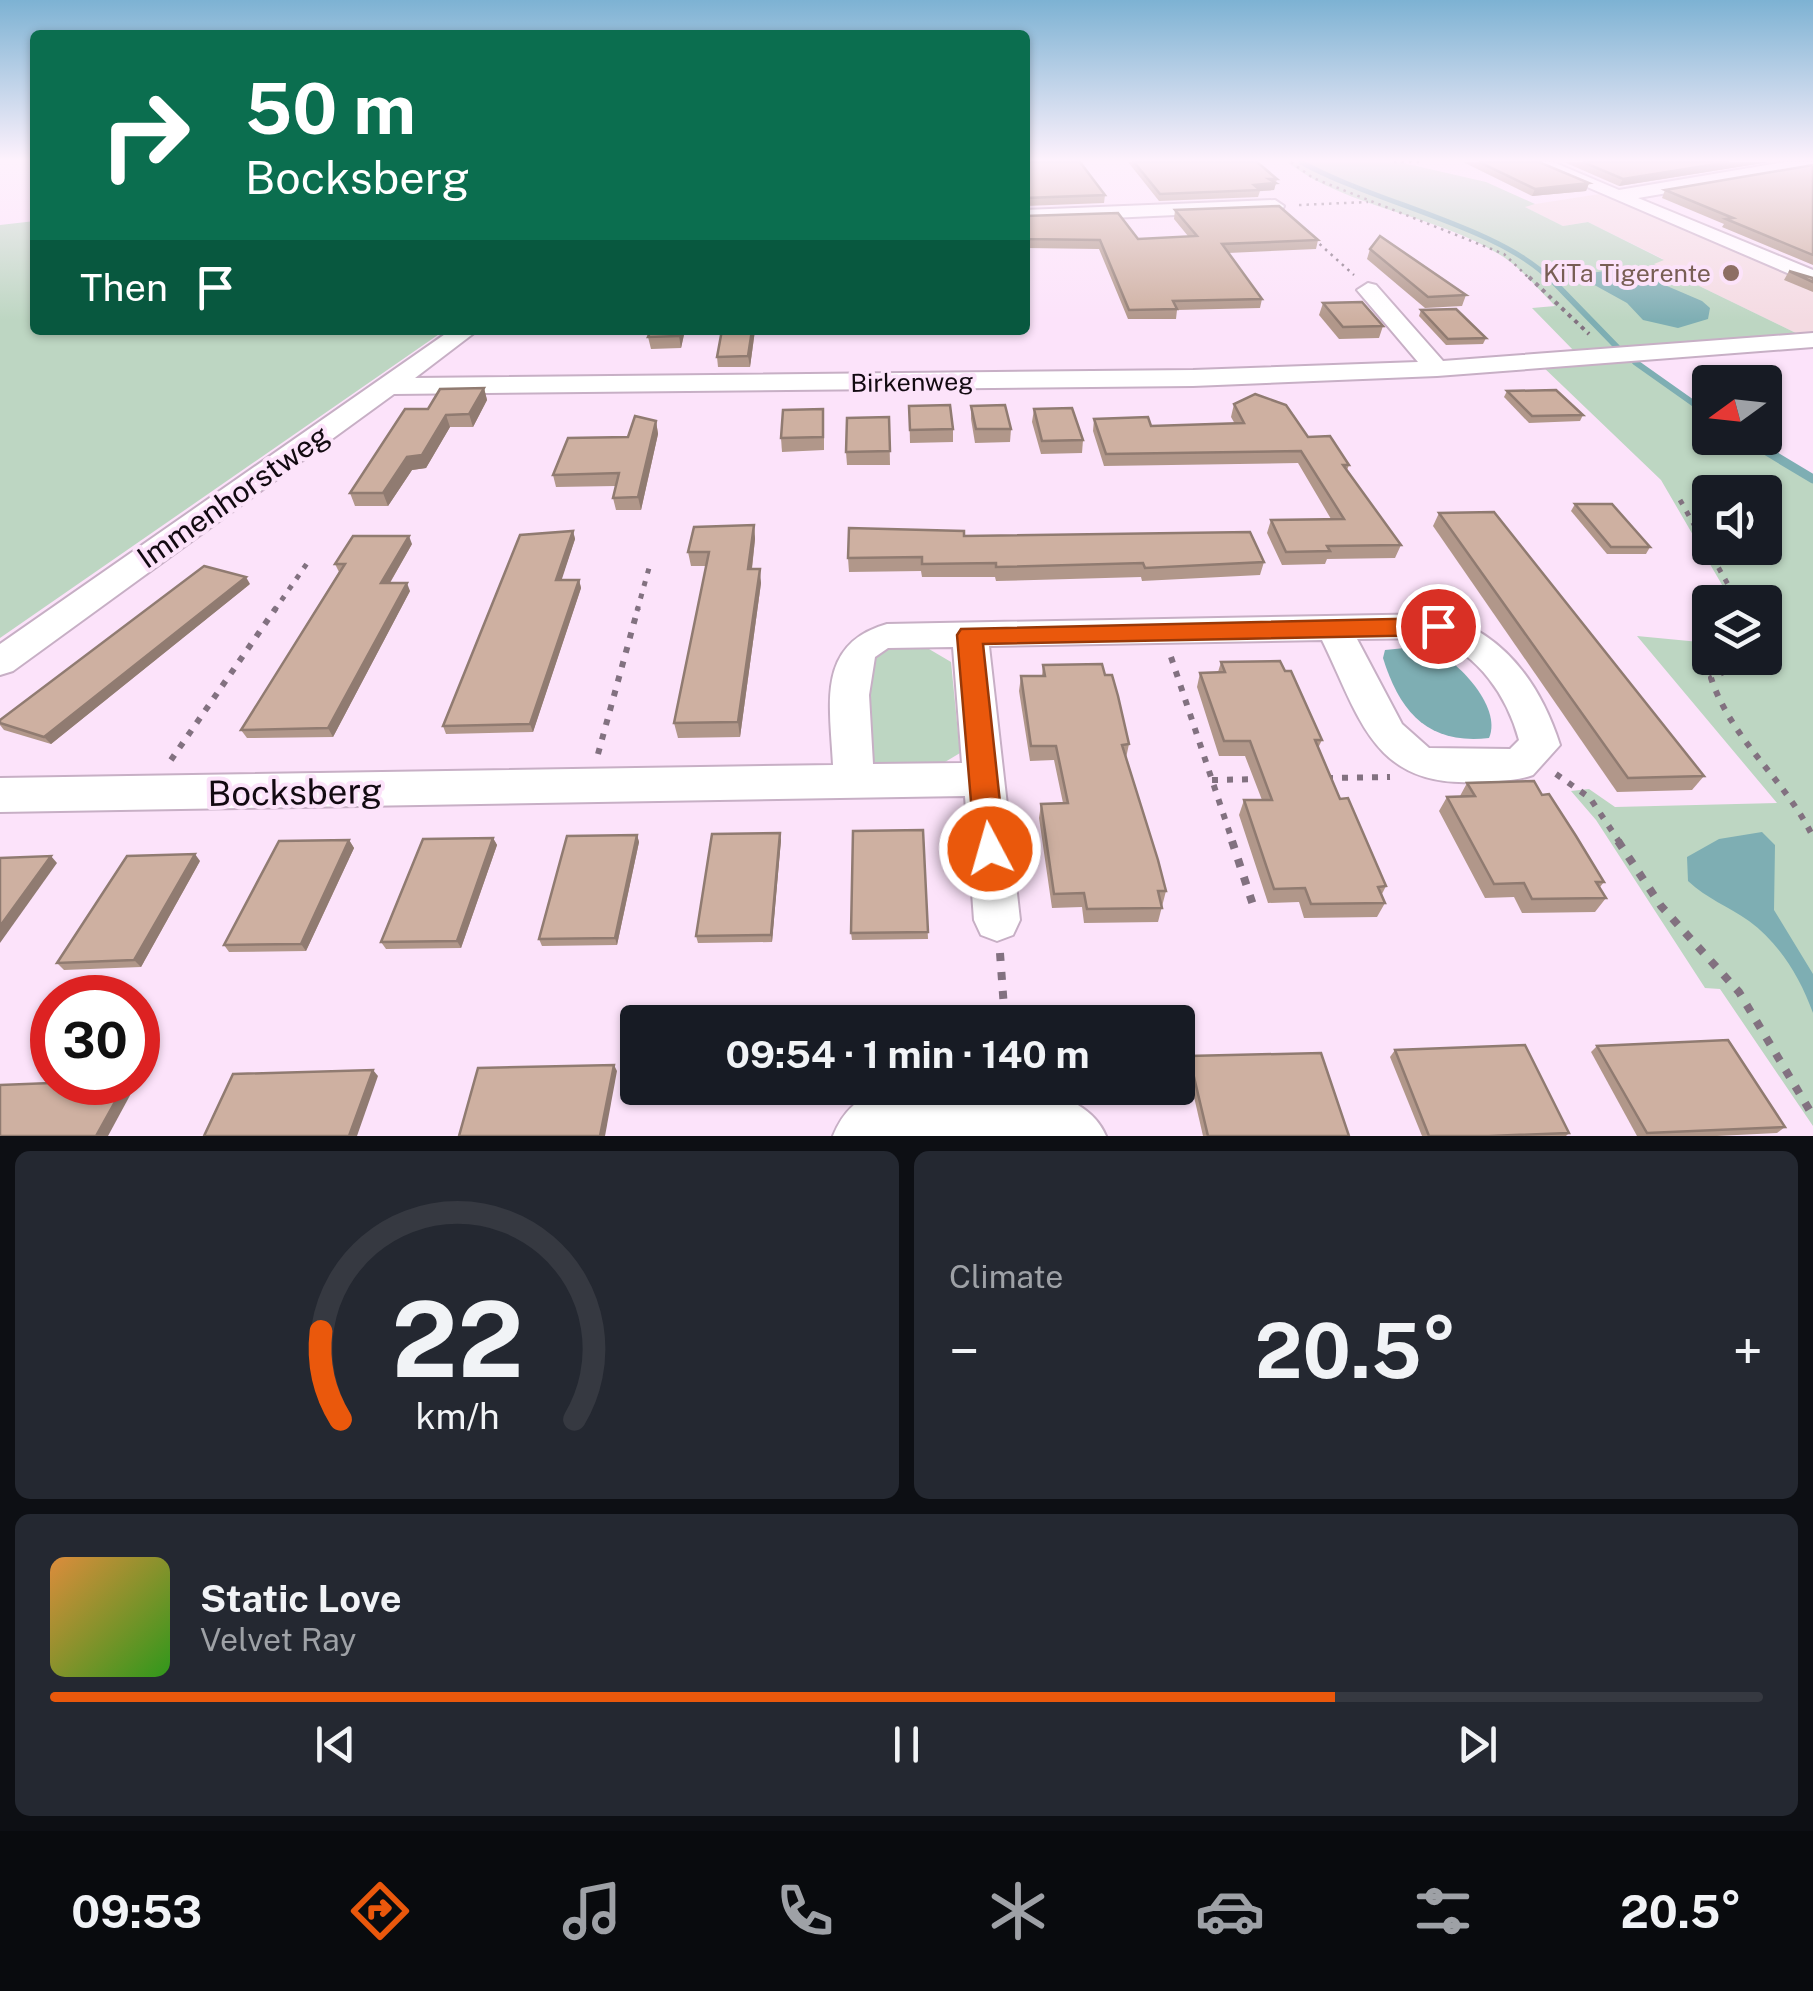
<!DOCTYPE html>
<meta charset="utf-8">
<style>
:root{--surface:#171b24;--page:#242831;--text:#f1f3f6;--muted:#9ea1a6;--line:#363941;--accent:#ea580c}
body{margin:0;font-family:"Public Sans",sans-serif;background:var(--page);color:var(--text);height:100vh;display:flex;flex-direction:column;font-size:38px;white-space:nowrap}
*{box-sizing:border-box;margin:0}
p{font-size:32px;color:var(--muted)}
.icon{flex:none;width:55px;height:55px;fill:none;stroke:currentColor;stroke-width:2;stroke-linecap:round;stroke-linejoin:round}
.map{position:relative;height:1136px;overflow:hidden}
.details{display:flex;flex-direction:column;gap:15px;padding:15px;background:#0d0f14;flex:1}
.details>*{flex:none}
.hud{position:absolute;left:30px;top:30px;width:1000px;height:305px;border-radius:10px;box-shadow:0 2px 8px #0004;background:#0b6e4f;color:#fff;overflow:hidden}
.needle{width:65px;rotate:255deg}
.controls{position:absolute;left:1692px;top:365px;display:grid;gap:20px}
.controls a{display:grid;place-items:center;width:90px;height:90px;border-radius:10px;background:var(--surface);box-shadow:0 2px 8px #0004;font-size:50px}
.speed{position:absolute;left:30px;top:975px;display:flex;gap:20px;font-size:50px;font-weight:700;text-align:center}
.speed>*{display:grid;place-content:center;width:130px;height:130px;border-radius:50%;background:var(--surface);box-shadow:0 2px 8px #0004;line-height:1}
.speed .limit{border:15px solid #d22;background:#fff;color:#111}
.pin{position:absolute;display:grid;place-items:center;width:85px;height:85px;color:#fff;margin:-42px;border:5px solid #fff;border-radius:50%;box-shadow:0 2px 10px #0007}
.me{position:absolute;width:110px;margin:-55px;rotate:354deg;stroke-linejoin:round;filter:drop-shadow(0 0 8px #0008)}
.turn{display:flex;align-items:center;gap:35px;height:210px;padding:0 50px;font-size:45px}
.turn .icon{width:130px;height:130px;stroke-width:2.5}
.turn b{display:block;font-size:70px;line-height:85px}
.then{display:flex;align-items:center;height:95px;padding:0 50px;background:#0003;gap:20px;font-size:38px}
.big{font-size:75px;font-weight:700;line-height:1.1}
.details .tile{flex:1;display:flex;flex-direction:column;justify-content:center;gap:15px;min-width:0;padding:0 35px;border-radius:15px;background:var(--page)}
.details .dial{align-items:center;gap:0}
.dial svg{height:260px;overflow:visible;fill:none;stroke:var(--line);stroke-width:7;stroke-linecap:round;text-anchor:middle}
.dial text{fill:var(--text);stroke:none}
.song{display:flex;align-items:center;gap:30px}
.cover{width:120px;height:120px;border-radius:15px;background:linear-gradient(135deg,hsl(30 70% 55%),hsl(110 70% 35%))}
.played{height:10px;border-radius:5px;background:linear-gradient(90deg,var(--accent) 75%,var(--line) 75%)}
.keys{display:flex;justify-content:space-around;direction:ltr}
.heat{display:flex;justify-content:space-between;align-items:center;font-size:55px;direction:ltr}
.details .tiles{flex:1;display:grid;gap:15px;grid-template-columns:1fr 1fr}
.tile:last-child{grid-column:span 2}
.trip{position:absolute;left:620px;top:1005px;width:575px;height:100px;border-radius:10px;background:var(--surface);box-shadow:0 2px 8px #0004;font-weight:700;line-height:100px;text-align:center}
.dock{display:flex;height:160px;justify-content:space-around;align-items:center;background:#090b0e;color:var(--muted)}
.dock .icon{width:70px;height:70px}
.dock .active{color:var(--accent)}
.dock b{font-size:45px;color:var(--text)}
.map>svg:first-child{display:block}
</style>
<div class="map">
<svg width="1813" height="1136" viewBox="0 0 1813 1136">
<rect width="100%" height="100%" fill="#fce3fa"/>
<polygon fill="#f4dbe2" points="1600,194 1813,283 1813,333 1798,334 1652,263 1663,259 1588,222 1563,226 1523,206"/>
<g fill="#bdd6c2" fill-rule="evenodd">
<path d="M 1287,162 L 1399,162 L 1486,182 L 1535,204 L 1525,207 L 1563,226 L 1588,222 L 1664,260 L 1654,264 L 1798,334 L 1623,351 L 1710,415 L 1710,438 L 1745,438 L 1813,479 L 1813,1126 L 1720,989 L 1705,988 L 1596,820 L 1571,791 L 1589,789 L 1615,807 L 1777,803 L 1637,636 L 1710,643 L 1710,658 L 1765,658 L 1765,602 L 1732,602 L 1661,480 L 1540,364 L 1575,352 L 1532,308 L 1555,306 C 1539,290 1524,271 1505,258 C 1439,214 1352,211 1287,162 ZM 1710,492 L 1765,492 L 1765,548 L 1710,548 Z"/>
<polygon points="35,221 35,330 445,330 0,638 0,225"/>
<polygon points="886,649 929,649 951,662 960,753 940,765 873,770 866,659"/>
</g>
<g fill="#7eaeb3">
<polygon points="1625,268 1702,301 1710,308 1708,319 1678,328 1643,320 1627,303 1589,282 1584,274"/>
<path d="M 1425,646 C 1454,656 1503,706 1489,738 C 1429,745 1400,713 1383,658 L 1385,650 Z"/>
<path d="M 1762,832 L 1775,845 L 1774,910 L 1813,974 L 1813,1013 C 1800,977 1780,944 1749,921 C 1728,906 1707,899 1688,881 L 1687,857 L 1719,839 Z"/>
</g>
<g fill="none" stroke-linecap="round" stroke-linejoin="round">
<path stroke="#7eaeb3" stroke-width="5" d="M 1301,162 C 1372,202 1500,227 1551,280"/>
<g stroke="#7eaeb3" stroke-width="6">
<polyline points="1549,277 1617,347"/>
<polyline points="1635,362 1710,415"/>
</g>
<polyline stroke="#7eaeb3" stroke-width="9" points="1745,438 1813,479"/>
<g stroke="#c7afc5" stroke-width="4">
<g id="minor">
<polygon points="1529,162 1553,162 1619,190 1785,162 1813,162 1813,168 1638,198 1813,270 1813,284"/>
<polygon points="1275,200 1284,206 1282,210 1025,222 1025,210"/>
<polygon points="1368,283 1376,285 1443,361 1813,333 1813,347 1437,376 1193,386 394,394 13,671 0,675 0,644 451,330 478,330 415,378 1193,370 1418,362 1357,290"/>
<path d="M 1438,614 C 1503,632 1540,683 1560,745 L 1533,775 C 1513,782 1492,781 1472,782 C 1372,786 1359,715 1322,640 L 989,646 L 1020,920 L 1013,935 L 997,941 L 981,935 L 974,920 L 965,796 L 0,812 L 0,778 L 833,765 C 830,704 816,644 887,624 ZM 1435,638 C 1479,655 1507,696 1519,740 L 1510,749 L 1429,748 L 1402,724 L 1357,639 ZM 953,647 L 962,763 L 873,764 L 869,695 L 875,657 L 888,648 Z"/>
<path d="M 883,1088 C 945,1085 1078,1069 1106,1136 L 833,1136 C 843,1111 858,1098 883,1088 Z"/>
</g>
</g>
<g stroke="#827180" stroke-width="2.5" stroke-dasharray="2.5 5" stroke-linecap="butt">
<polyline points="1291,162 1313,178 1504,254 1531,280"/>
<polyline points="1394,162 1419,162"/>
<polyline points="1299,205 1368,202"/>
<polyline points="1314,239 1354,275"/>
</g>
<polyline stroke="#827180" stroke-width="4" stroke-dasharray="4 5" stroke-linecap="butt" points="1529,277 1589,334"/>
<g stroke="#827180" stroke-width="5" stroke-dasharray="5 8" stroke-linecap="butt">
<polyline points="1680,500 1738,602"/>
<polyline points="274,611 308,562"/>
<polyline points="637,611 649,568"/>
</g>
<g stroke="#827180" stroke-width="6" stroke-dasharray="6 9" stroke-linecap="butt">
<polyline points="1171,657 1233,843"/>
<path d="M 1753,658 L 1711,678 C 1732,741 1785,779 1813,837"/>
<polyline points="598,754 638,608"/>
<polyline points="171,760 276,608"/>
<polyline points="1556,774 1590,798 1620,843"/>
<polyline points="1327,778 1390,777"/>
<polyline points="1212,780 1261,779"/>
</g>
<g stroke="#827180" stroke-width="8" stroke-dasharray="8 11" stroke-linecap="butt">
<polyline points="1232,841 1255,911"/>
<polyline points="1618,841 1661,906 1739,992 1813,1116"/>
<polyline points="1000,953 1005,1022"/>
</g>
<use href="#minor" fill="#fff" fill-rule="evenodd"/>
</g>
<g fill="#b1978a">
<polygon points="1025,162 1105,195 1104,203 1025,206"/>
<polygon points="1128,162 1257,162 1277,179 1274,190 1260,191 1258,197 1159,201"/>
<polygon points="1463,162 1539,162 1589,183 1586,191 1532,196"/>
<polygon points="1564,162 1769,162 1619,186"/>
<polygon points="1813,165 1813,265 1722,227 1724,224 1662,198 1665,190"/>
<polygon points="1175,210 1318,240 1316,249 1228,253 1262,299 1260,308 1177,310 1176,319 1128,319 1099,249 1025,248 1025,216 1138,239 1188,236 1174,219"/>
<polygon points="1370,249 1466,295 1462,306 1425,308 1367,259"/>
<polygon points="1789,271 1813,278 1813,292 1784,280"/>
<polygon points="1323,303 1383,326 1379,338 1339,339 1319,315"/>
<polygon points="1421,310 1486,338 1483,344 1446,345 1419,316"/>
<polygon points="685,330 681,348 651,349 648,337"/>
<polygon points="755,330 750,367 718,367 717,357"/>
<polygon points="484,388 487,400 473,427 450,427 426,468 412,470 388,506 355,506 350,493 428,409"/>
<polygon points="1507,391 1583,415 1580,421 1529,423 1504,397"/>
<polygon points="1234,404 1308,437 1349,465 1347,470 1401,545 1395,558 1327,559 1325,564 1282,565 1267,533 1271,520 1331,519 1298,463 1104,466 1093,431 1094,419 1151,426 1235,424 1231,417"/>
<polygon points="909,406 953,429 953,442 910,443"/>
<polygon points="971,406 1011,429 1010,442 975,443 971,419"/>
<polygon points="1034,409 1083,440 1082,453 1041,454 1032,422"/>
<polygon points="889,417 890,465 847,465 846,452"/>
<polygon points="656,421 658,434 641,510 616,510 613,498 616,486 556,487 553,475"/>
<polygon points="824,422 824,450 782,452 781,438"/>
<polygon points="1575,504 1650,547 1646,554 1607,554 1571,511"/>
<polygon points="1439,513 1704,776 1692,790 1617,792 1433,526"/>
<polygon points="754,525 755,539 752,569 761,583 740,737 678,738 674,723 706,566 691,566 688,552"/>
<polygon points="573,531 575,539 561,580 579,580 581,588 533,732 446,734 443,726"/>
<polygon points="964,536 1264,562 1260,575 1142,581 1141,577 996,581 995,577 922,577 921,571 849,572 848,558"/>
<polygon points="412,544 390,583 410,591 333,737 247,738 241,730 339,572 335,564"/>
<polygon points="250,584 51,744 4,730 0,725 0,723"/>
<polygon points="1221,662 1285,671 1322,740 1318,748 1340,799 1386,886 1382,894 1385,903 1377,917 1304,918 1299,902 1268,903 1239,815 1244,800 1262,800 1245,756 1219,756 1197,687 1200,673 1218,672"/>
<polygon points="1043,665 1105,675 1129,744 1126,758 1166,891 1158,922 1084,923 1082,907 1052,908 1039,818 1041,804 1063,803 1054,760 1030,761 1019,691 1021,676 1042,676"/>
<polygon points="1467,783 1542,795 1604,882 1600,887 1606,898 1595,912 1522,913 1514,897 1485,898 1439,811 1447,797 1460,796"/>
<polygon points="923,830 928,939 852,940 851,933"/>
<polygon points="637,835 639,842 617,945 542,946 539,939"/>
<polygon points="493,838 497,845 461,948 386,949 381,942"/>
<polygon points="349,840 354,848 306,951 229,952 224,945"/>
<polygon points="781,840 772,942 698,943 696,936"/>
<polygon points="200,861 141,967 64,970 57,963"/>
<polygon points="1597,1046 1785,1127 1777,1133 1717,1136 1637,1136 1591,1052"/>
<polygon points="1395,1050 1569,1133 1566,1136 1422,1136 1390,1057"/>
<polygon points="1189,1056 1349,1136 1203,1136 1186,1062"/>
</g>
<g fill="#907b71">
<polygon points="1729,162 1769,162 1619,186 1623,179"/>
<polygon points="1276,183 1274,190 1260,191 1254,185"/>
<polygon points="1589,183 1586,191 1532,196 1535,189"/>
<polygon points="680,330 685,330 681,348 679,336"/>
<polygon points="752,330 755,330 750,367 748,356"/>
<polygon points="484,388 487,400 473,427 469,414"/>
<polygon points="446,415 450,427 426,468 412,470 388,506 383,493 407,457"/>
<polygon points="656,421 658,434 641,510 638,497"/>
<polygon points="754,525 755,539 750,584 748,569"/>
<polygon points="573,531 575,539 559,588 556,580"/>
<polygon points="409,536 412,544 385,591 381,583"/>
<polygon points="760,569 761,583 740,737 738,722"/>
<polygon points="246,577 250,584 51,744 44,737"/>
<polygon points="579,580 581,588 533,732 530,724"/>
<polygon points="407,583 410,591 333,737 328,728"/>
<polygon points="780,833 781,840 772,942 771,935"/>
<polygon points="637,835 639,842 617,945 615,938"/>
<polygon points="493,838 497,845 461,948 457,941"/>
<polygon points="349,840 354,848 306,951 301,944"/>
<polygon points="195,854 200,861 141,967 134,960"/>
<polygon points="51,856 57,863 0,943 0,926"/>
<polygon points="614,1065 617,1071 605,1136 600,1136"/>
<polygon points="373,1070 378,1076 357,1136 349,1136"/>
<polygon points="126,1082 128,1082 134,1088 108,1136 96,1136"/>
</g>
<g fill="#ceb0a1" stroke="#907b71" stroke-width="2.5">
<polygon points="1025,162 1080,162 1105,195 1025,198 1025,200"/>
<polygon points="1134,162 1257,162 1277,179 1269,179 1276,183 1254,185 1260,190 1160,194"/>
<polygon points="1479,162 1539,162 1589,183 1535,189"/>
<polygon points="1583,162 1729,162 1623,179"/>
<polygon points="1813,165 1813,255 1726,219 1733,218 1665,190"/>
<polygon points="1279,206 1318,240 1222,244 1262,299 1173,301 1177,309 1129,310 1100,240 1025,239 1025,216 1118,213 1138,239 1197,236 1175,210"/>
<polygon points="1380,236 1466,295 1428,297 1370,249"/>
<polygon points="1789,271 1813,278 1813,282"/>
<polygon points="1362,302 1383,326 1343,327 1323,303"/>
<polygon points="1456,309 1486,338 1448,339 1421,310"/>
<polygon points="651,330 680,330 679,336 648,337"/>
<polygon points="722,330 752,330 748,356 717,357"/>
<polygon points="484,388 469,414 446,415 422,455 407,457 383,493 350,493 405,409 428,409 440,389"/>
<polygon points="1556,390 1583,415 1532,416 1507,391"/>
<polygon points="1255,394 1286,405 1308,437 1330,436 1349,465 1343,465 1401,545 1327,546 1330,551 1286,552 1271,520 1344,519 1301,451 1106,454 1094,419 1148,417 1151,426 1244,423 1234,404"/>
<polygon points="950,405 953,429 910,430 909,406"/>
<polygon points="1005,405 1011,429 976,429 971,406"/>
<polygon points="1072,408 1083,440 1042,441 1034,409"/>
<polygon points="823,409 823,437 781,438 783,410"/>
<polygon points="635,416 656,421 638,497 613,498 619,473 553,475 568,438 628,437"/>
<polygon points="889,417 890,451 846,452 847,418"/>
<polygon points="1575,504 1612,504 1650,547 1611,547"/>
<polygon points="1494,512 1704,776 1628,778 1439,513"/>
<polygon points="754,525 748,569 760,569 738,722 674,723 709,552 688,552 694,527"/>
<polygon points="849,528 964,531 964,536 1250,532 1264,562 1145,568 1143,563 996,567 996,563 922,564 922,557 848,558"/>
<polygon points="573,531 556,580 579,580 530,724 443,726 520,535"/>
<polygon points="353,536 409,536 381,583 407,583 328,728 241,730 345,564 335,564"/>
<polygon points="204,566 246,577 44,737 0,723 0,720"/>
<polygon points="1280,661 1285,671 1291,671 1322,740 1315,740 1340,799 1348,798 1386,886 1378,887 1385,903 1311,904 1305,888 1274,889 1244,800 1272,800 1250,741 1224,741 1200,673 1225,672 1221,662"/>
<polygon points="1102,664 1105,675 1112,675 1118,696 1129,744 1122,745 1158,860 1166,891 1158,891 1162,908 1087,909 1084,893 1054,894 1041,804 1068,803 1056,746 1031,746 1021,676 1045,676 1043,665"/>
<polygon points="1534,781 1542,795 1549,794 1576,836 1604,882 1596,882 1606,898 1532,899 1524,883 1494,884 1447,797 1475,796 1467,783"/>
<polygon points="923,830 928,932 851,933 853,831"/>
<polygon points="780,833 771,935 696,936 712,834"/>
<polygon points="637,835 615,938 539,939 567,836"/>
<polygon points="493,838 457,941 381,942 423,839"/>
<polygon points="349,840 301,944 224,945 279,841"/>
<polygon points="195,854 134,960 57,963 127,856"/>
<polygon points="51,856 0,926 0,858"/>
<polygon points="1728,1040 1785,1127 1647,1133 1597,1046"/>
<polygon points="1525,1045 1569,1133 1489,1136 1429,1136 1395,1050"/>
<polygon points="1321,1053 1349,1136 1208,1136 1189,1056"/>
<polygon points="614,1065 600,1136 459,1136 478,1068"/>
<polygon points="373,1070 349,1136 204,1136 233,1074"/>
<polygon points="77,1082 126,1082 96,1136 0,1136 0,1085"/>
</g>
<linearGradient id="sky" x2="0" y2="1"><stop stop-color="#7db2d3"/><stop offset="0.5" stop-color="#fef2fd"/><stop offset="1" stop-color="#fef2fd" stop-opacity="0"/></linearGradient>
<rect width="1813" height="321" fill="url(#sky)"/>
<polygon fill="#ea580c" stroke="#983908" stroke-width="2.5" points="1438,618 1450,626 1438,635 983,644 1005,849 1001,858 990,862 980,858 975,849 957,635 961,629"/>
<circle fill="#8d6e63" stroke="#fce3fa" stroke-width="4" cx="1731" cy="273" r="10"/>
<g text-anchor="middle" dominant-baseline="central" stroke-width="8" stroke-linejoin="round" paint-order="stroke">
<g font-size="25" fill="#785e54" stroke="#fce3fa" text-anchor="end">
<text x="1711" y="273">KiTa Tigerente</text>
</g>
<g font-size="25" fill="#120a11" stroke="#fce3fa">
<text transform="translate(912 382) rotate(-1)">Birkenweg</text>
</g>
<g font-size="30" fill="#120a11" stroke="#fce3fa">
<text transform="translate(233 496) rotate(-35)">Immenhorstweg</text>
</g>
<g font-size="35" fill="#120a11" stroke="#fce3fa">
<text transform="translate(295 792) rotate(-1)">Bocksberg</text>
</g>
</g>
</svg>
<div class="controls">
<a><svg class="needle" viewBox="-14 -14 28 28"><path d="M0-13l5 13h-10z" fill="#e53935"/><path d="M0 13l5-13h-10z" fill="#9ea1a6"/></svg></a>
<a><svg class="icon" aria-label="sound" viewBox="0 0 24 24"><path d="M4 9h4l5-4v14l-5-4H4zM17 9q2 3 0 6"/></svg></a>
<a><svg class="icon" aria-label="layers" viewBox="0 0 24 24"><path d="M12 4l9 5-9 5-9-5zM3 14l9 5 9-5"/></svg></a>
</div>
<div class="speed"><div class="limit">30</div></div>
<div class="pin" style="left:1438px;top:626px;background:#d93025"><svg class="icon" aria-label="arrive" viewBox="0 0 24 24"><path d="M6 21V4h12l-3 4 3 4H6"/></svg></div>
<svg class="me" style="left:990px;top:849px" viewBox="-20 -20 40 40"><circle r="17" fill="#ea580c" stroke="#fff" stroke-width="3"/><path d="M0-11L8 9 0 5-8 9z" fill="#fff"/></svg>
<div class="trip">09:54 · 1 min · 140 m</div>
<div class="hud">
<div class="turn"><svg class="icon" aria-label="right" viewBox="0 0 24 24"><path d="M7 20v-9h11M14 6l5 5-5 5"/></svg><div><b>50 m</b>Bocksberg</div></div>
<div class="then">Then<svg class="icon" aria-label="arrive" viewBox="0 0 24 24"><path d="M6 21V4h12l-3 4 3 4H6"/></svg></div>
</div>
</div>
<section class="details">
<div class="tiles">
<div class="tile dial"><svg viewBox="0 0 100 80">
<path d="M14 69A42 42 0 1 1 86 69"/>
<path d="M14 69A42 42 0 0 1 8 42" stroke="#ea580c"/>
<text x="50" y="56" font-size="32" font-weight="700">22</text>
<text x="50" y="72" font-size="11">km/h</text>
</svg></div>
<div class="tile"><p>Climate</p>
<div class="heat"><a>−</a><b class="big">20.5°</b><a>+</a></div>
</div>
<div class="tile">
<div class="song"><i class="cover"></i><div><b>Static Love</b><p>Velvet Ray</p></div></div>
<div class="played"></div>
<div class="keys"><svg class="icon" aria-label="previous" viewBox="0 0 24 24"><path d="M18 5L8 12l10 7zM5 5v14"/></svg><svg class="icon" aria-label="pause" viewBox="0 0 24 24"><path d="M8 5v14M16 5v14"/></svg><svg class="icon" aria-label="next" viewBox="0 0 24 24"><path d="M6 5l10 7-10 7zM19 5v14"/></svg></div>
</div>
</div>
</section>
<nav class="dock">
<b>09:53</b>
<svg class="icon active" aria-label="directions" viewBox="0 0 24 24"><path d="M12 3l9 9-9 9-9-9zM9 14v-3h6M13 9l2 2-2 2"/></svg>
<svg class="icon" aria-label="music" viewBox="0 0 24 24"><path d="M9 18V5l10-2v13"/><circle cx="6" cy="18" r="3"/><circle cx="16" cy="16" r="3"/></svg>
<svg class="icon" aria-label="phone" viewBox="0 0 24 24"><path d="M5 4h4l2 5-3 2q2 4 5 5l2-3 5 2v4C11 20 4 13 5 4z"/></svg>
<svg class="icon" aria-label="climate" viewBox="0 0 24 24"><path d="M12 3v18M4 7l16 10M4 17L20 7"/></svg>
<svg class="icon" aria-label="car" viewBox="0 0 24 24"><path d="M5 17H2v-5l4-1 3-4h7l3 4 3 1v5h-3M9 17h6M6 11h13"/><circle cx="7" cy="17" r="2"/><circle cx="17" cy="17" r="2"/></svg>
<svg class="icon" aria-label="filters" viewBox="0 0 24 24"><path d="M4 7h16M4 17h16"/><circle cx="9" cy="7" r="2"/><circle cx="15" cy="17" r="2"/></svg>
<b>20.5°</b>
</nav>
